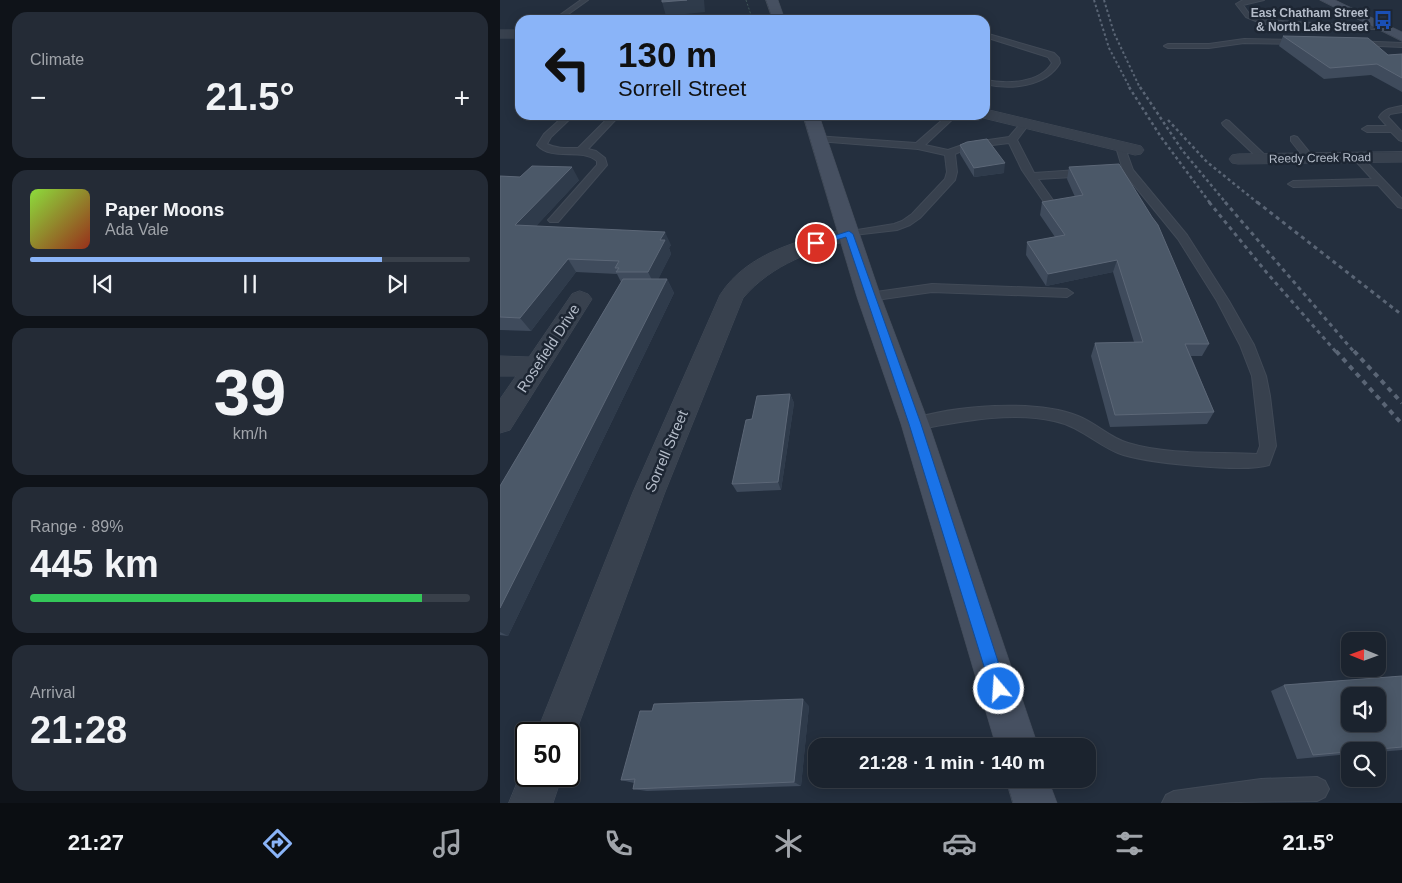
<!DOCTYPE html>
<meta charset="utf-8">
<style>
:root{--surface:#1b232e;--page:#242b36;--text:#f1f3f6;--muted:#a0a4aa;--line:#39404a;--accent:#8ab4f8}
body{margin:0;font-family:Arial,sans-serif;background:var(--page);color:var(--text);height:100vh;display:flex;flex-direction:column;font-size:19px;white-space:nowrap}
*{box-sizing:border-box;margin:0}
p{font-size:16px;color:var(--muted)}
.icon{flex:none;width:28px;height:28px;fill:none;stroke:currentColor;stroke-width:2;stroke-linecap:round;stroke-linejoin:round}
.map{position:relative;flex:1;overflow:hidden}
.panel{display:flex;flex-direction:column;gap:12px;padding:12px;background:#0f1319;width:500px}
.panel>*{flex:none}
.guide{position:absolute;left:15px;top:15px;width:475px;height:105px;border-radius:15px;box-shadow:0 2px 12px #0003,0 0 0 1px var(--line);background:#8ab4f8;color:#111;overflow:hidden}
.needle{width:32px;rotate:271deg}
.tools{position:absolute;left:841px;top:632px;display:grid;gap:10px}
.tools a{display:grid;place-items:center;width:45px;height:45px;border-radius:10px;background:var(--surface);box-shadow:0 2px 12px #0003,0 0 0 1px var(--line);font-size:25px}
.speed{position:absolute;left:15px;top:722px;display:flex;gap:10px;font-size:25px;font-weight:700;text-align:center}
.speed>*{display:grid;place-content:center;width:65px;height:65px;border-radius:50%;background:var(--surface);box-shadow:0 2px 12px #0003,0 0 0 1px var(--line);line-height:1}
.speed .limit{border:2px solid #111;border-radius:8px;background:#fff;color:#111}
.pin{position:absolute;display:grid;place-items:center;width:42px;height:42px;color:#fff;margin:-21px;border:2px solid #fff;border-radius:50%;box-shadow:0 1px 5px #0007}
.me{position:absolute;width:55px;margin:-28px;rotate:342deg;stroke-linejoin:round;filter:drop-shadow(0 0 4px #0008)}
.turn{display:flex;align-items:center;gap:18px;height:105px;padding:0 20px;font-size:22px}
.turn .icon{width:65px;height:65px;stroke-width:2.5}
.turn b{display:block;font-size:35px;line-height:42px}
.big{font-size:38px;font-weight:600;line-height:1.1}
.panel .tile{flex:1;display:flex;flex-direction:column;justify-content:center;gap:8px;min-width:0;padding:0 18px;border-radius:15px;background:var(--page)}
.panel .dial{align-items:center;gap:0}
.dial b{font-size:65px;line-height:1}
.song{display:flex;align-items:center;gap:15px}
.cover{width:60px;height:60px;border-radius:8px;background:linear-gradient(135deg,hsl(90 70% 55%),hsl(10 70% 35%))}
.played{height:5px;border-radius:2px;background:linear-gradient(90deg,var(--accent) 80%,var(--line) 80%)}
.keys{display:flex;justify-content:space-around;direction:ltr}
.heat{display:flex;justify-content:space-between;align-items:center;font-size:28px;direction:ltr}
.charge{height:8px;border-radius:4px;background:linear-gradient(90deg,#34c759 89%,var(--line) 0)}
.trip{position:absolute;left:308px;top:738px;width:288px;height:50px;border-radius:15px;background:var(--surface);box-shadow:0 2px 12px #0003,0 0 0 1px var(--line);font-weight:600;line-height:50px;text-align:center}
.menu{display:flex;height:80px;justify-content:space-around;align-items:center;background:#0b0e12;color:var(--muted)}
.menu .icon{width:35px;height:35px}
.menu .on{color:var(--accent)}
.menu b{font-size:22px;color:var(--text)}
main{display:flex;flex:1;min-height:0}
.map>svg:first-child{display:block}
</style>
<main>
<section class="panel">
<div class="tile"><p>Climate</p>
<div class="heat"><a>−</a><b class="big">21.5°</b><a>+</a></div>
</div>
<div class="tile">
<div class="song"><i class="cover"></i><div><b>Paper Moons</b><p>Ada Vale</p></div></div>
<div class="played"></div>
<div class="keys"><svg class="icon" aria-label="previous" viewBox="0 0 24 24"><path d="M18 5L8 12l10 7zM5 5v14"/></svg><svg class="icon" aria-label="pause" viewBox="0 0 24 24"><path d="M8 5v14M16 5v14"/></svg><svg class="icon" aria-label="next" viewBox="0 0 24 24"><path d="M6 5l10 7-10 7zM19 5v14"/></svg></div>
</div>
<div class="tile dial"><b>39</b><p>km/h</p></div>
<div class="tile"><p>Range · 89%</p><b class="big">445 km</b><div class="charge"></div></div>
<div class="tile"><p>Arrival</p><b class="big">21:28</b></div>
</section>
<div class="map">
<svg width="902" height="803" viewBox="0 0 902 803">
<rect width="100%" height="100%" fill="#242f3e"/>
<g fill="none" stroke-linecap="round" stroke-linejoin="round">
<g stroke="#414a57" stroke-width="2">
<g id="service">
<polygon points="81,0 88,0 60,20 53,20"/>
<polygon points="743,0 764,0 743,5 750,15 764,20 844,25 882,25 885,27 882,29 844,29 763,24 746,17 736,4"/>
<path d="M 485,33 L 554,53 L 559,58 L 560,63 C 546,87 510,90 485,84 L 485,80 C 506,84 540,84 552,63 L 548,57 L 485,37 Z"/>
<polygon points="744,39 801,40 805,42 801,44 744,43 709,48 668,48 664,46 668,44 709,44"/>
<polygon points="853,41 902,43 902,47 856,45 852,43"/>
<path d="M 902,106 L 902,112 L 890,114 L 888,117 L 902,132 L 902,141 L 899,140 L 891,132 L 867,132 L 862,129 L 867,126 L 887,126 L 879,117 C 885,108 892,108 902,106 Z"/>
<path d="M 65,115 L 74,115 L 51,137 L 47,144 C 57,149 68,148 78,148 L 111,115 L 120,115 L 88,149 L 96,151 L 105,158 L 107,165 L 58,222 L 50,222 L 48,220 L 50,218 L 97,165 L 97,161 C 80,147 53,162 37,145 L 44,134 Z"/>
<path d="M 448,115 L 457,115 L 425,145 L 448,150 L 468,143 L 509,137 L 522,122 L 528,122 L 529,124 L 517,140 L 534,173 L 622,167 L 616,147 L 618,145 L 624,145 L 633,170 L 687,235 L 729,301 L 754,345 L 766,376 L 770,396 L 776,446 L 769,465 C 745,473 643,463 618,453 C 596,444 579,426 554,421 C 509,411 460,422 415,430 L 410,428 L 407,424 L 410,420 C 453,405 536,399 578,416 C 596,423 610,438 628,443 C 667,455 717,452 757,454 L 760,446 L 752,376 L 740,345 L 717,301 L 678,239 L 625,174 L 538,179 L 555,203 L 550,206 L 546,205 L 522,170 L 509,143 L 468,148 L 455,154 L 457,172 L 455,180 L 420,218 L 410,225 L 397,230 L 345,236 L 343,234 L 345,232 L 394,224 L 402,221 L 412,214 L 445,179 L 447,172 L 445,155 L 418,149 L 318,141 L 315,140 L 315,136 L 416,143 Z"/>
<polygon points="726,120 729,121 767,157 767,161 761,161 723,125 722,123"/>
<polygon points="794,136 797,137 814,158 812,160 806,160 791,141 791,137"/>
<polygon points="857,154 860,155 902,199 902,208 898,207 878,185 793,187 788,184 793,181 872,179 852,157"/>
<polygon points="432,284 567,289 573,293 567,297 432,292 369,301 363,297 369,293"/>
<polygon points="817,777 825,781 829,789 825,797 817,801 662,803 666,795 674,791 761,779"/>
</g>
</g>
<g stroke="#414a57" stroke-width="1">
<g id="minor">
<rect x="0" y="30" width="20" height="8"/>
<polygon points="485,109 641,146 644,150 641,154 635,155 479,117 478,115 485,115"/>
<polygon points="902,152 902,162 738,164 732,163 729,159 732,155 738,154"/>
<path d="M 349,228 L 356,230 L 359,234 L 356,238 C 313,251 273,263 243,298 L 165,492 L 70,748 L 69,749 L 69,734 L 36,734 L 133,492 L 220,295 C 247,252 303,239 349,228 Z"/>
<polygon points="80,291 88,294 92,299 10,430 0,433 0,399 16,376 0,376 0,356 29,357 72,294"/>
<polygon points="26,761 26,776 62,776 53,803 9,803"/>
</g>
</g>
<g stroke="#414a57" stroke-width="1">
<g id="secondary">
<polygon points="266,0 278,0 285,20 273,20"/>
<polygon points="820,0 835,0 902,32 902,41"/>
<polygon points="303,115 319,115 381,297 429,424 538,746 496,746 401,424 357,297"/>
<polygon points="506,779 548,779 557,803 513,803"/>
</g>
</g>
<polyline stroke="#3f5557" stroke-width="1" stroke-dasharray="2 2" stroke-linecap="butt" points="246,0 251,15"/>
<use href="#service" fill="#38414e" fill-rule="evenodd"/>
<use href="#minor" fill="#38414e" fill-rule="evenodd"/>
<use href="#secondary" fill="#465061" fill-rule="evenodd"/>
<g stroke="#5a6575" stroke-width="2" stroke-dasharray="2.5 2.5" stroke-linecap="butt">
<polyline points="594,0 609,48 630,88"/>
<polyline points="604,0 614,33 640,88"/>
</g>
<g stroke="#5a6575" stroke-width="2.5" stroke-dasharray="3 3" stroke-linecap="butt">
<polyline points="629,87 661,137 710,203"/>
<polyline points="640,87 682,150 726,203"/>
<polyline points="668,120 707,162 758,203"/>
</g>
<g stroke="#5a6575" stroke-width="3" stroke-dasharray="4 4" stroke-linecap="butt">
<polyline points="709,202 767,273 837,353"/>
<polyline points="725,202 855,353"/>
<polyline points="757,202 902,315"/>
</g>
<g stroke="#5a6575" stroke-width="4" stroke-dasharray="5 5" stroke-linecap="butt">
<polyline points="836,351 902,424"/>
<polyline points="854,351 902,403"/>
</g>
</g>
<g fill="#3f4b5c">
<polygon points="783,36 888,55 902,54 902,92 871,75 824,79 779,46"/>
<polygon points="460,145 504,173 474,177 460,154"/>
<polygon points="569,167 709,344 702,356 691,356 714,412 707,424 610,427 591,356 595,343 634,342 613,272 546,286 526,255 527,242 555,237 540,215 542,202 575,197 567,179"/>
<polygon points="0,176 79,180 36,226 171,245 169,248 171,254 158,279 167,279 174,293 8,636 0,635 0,486 121,282 117,274 76,272 31,331 0,330"/>
<polygon points="290,394 294,403 281,490 237,492 232,484 252,419"/>
<polygon points="902,676 902,750 878,752 878,751 850,751 850,754 797,759 771,691 784,685"/>
<polygon points="309,706 301,786 147,791 133,789 134,783 121,780"/>
</g>
<g fill="#2f3b4b">
<polygon points="187,0 204,0 205,12 166,16 162,2"/>
<polygon points="505,163 504,173 474,177 474,168"/>
<polygon points="72,167 79,180 25,238 15,225"/>
<polygon points="165,232 171,245 169,248 171,254 155,286 148,272 160,240"/>
<polygon points="68,259 76,272 31,331 20,318"/>
<polygon points="617,260 613,272 546,286 548,274"/>
<polygon points="167,279 174,293 8,636 0,632 0,608"/>
<polygon points="290,394 294,403 281,490 278,482"/>
<polygon points="303,699 309,706 301,786 294,782"/>
</g>
<g fill="#4b5868" stroke="#5c6777" fill-rule="evenodd">
<polygon points="162,0 187,0 162,2"/>
<polygon points="783,36 868,38 888,55 902,54 902,78 877,64 830,68"/>
<polygon points="487,139 505,163 474,168 460,145 467,142"/>
<polygon points="619,164 652,217 658,225 709,344 685,344 714,412 615,415 595,343 643,342 617,260 548,274 527,242 565,235 542,202 583,195 569,167"/>
<polygon points="32,166 72,167 15,225 165,232 160,240 165,240 148,272 116,272 119,268 115,268 119,261 68,259 20,318 0,317 0,176 20,177"/>
<polygon points="123,279 167,279 0,608 0,486"/>
<polygon points="290,394 278,482 232,484 246,420 252,419 257,396"/>
<path d="M 902,676 L 902,747 L 813,755 L 784,685 ZM 850,696 L 878,696 L 878,724 L 850,724 Z"/>
<polygon points="303,699 294,782 133,789 135,779 121,780 140,711 152,711 154,704"/>
</g>
<polygon fill="#1a73e8" stroke="#114b97" points="349,231 353,234 421,424 507,689 505,695 499,697 493,695 491,689 409,424 346,237 316,246 312,243"/>
<defs>
<g id="bus-bare" transform="scale(1.5)"><path d="M-5-6H5V4H4V6H2V4H-2V6H-4V4H-5ZM-3.5-4V0h7V-4ZM-3.5 1.2v1.5H-2V1.2ZM2 1.2v1.5H3.5V1.2Z" fill="#1a4fb4" stroke="#1d2633" stroke-width="2.5" paint-order="stroke"/></g>
</defs>
<g fill-rule="evenodd">
<use href="#bus-bare" x="883" y="20"/>
</g>
<g text-anchor="middle" dominant-baseline="central" stroke-width="5" stroke-linejoin="round" paint-order="stroke">
<g font-size="12" font-weight="bold" fill="#b4bcc9" stroke="#1d2633" text-anchor="end">
<text x="868" y="13">East Chatham Street<tspan x="868" dy="14">&amp; North Lake Street</tspan></text>
</g>
<g font-size="12" fill="#b4bcc9" stroke="#1d2633">
<text transform="translate(820 158) rotate(-1)">Reedy Creek Road</text>
</g>
<g font-size="15" fill="#b4bcc9" stroke="#1d2633">
<text transform="translate(48 348) rotate(-57)">Rosefield Drive</text>
<text transform="translate(166 451) rotate(-67)">Sorrell Street</text>
</g>
</g>
</svg>
<div class="tools">
<a><svg class="needle" viewBox="-14 -14 28 28"><path d="M0-13l5 13h-10z" fill="#e53935"/><path d="M0 13l5-13h-10z" fill="#a0a4aa"/></svg></a>
<a><svg class="icon" aria-label="sound" viewBox="0 0 24 24"><path d="M4 9h4l5-4v14l-5-4H4zM17 9q2 3 0 6"/></svg></a>
<a><svg class="icon" aria-label="search" viewBox="0 0 24 24"><circle cx="10" cy="10" r="6"/><path d="M15 15l6 6"/></svg></a>
</div>
<div class="speed"><div class="limit">50</div></div>
<div class="pin" style="left:316px;top:243px;background:#d93025"><svg class="icon" aria-label="arrive" viewBox="0 0 24 24"><path d="M6 21V4h12l-3 4 3 4H6"/></svg></div>
<svg class="me" style="left:499px;top:689px" viewBox="-20 -20 40 40"><circle r="17" fill="#1a73e8" stroke="#fff" stroke-width="3"/><path d="M0-11L8 9 0 5-8 9z" fill="#fff"/></svg>
<div class="trip">21:28 · 1 min · 140 m</div>
<div class="guide">
<div class="turn"><svg class="icon" aria-label="left" viewBox="0 0 24 24"><path d="M17 20v-9H6M10 6l-5 5 5 5"/></svg><div><b>130 m</b>Sorrell Street</div></div>
</div>
</div>
</main>
<nav class="menu">
<b>21:27</b>
<svg class="icon on" aria-label="directions" viewBox="0 0 24 24"><path d="M12 3l9 9-9 9-9-9zM9 14v-3h6M13 9l2 2-2 2"/></svg>
<svg class="icon" aria-label="music" viewBox="0 0 24 24"><path d="M9 18V5l10-2v13"/><circle cx="6" cy="18" r="3"/><circle cx="16" cy="16" r="3"/></svg>
<svg class="icon" aria-label="phone" viewBox="0 0 24 24"><path d="M5 4h4l2 5-3 2q2 4 5 5l2-3 5 2v4C11 20 4 13 5 4z"/></svg>
<svg class="icon" aria-label="climate" viewBox="0 0 24 24"><path d="M12 3v18M4 7l16 10M4 17L20 7"/></svg>
<svg class="icon" aria-label="car" viewBox="0 0 24 24"><path d="M5 17H2v-5l4-1 3-4h7l3 4 3 1v5h-3M9 17h6M6 11h13"/><circle cx="7" cy="17" r="2"/><circle cx="17" cy="17" r="2"/></svg>
<svg class="icon" aria-label="filters" viewBox="0 0 24 24"><path d="M4 7h16M4 17h16"/><circle cx="9" cy="7" r="2"/><circle cx="15" cy="17" r="2"/></svg>
<b>21.5°</b>
</nav>
